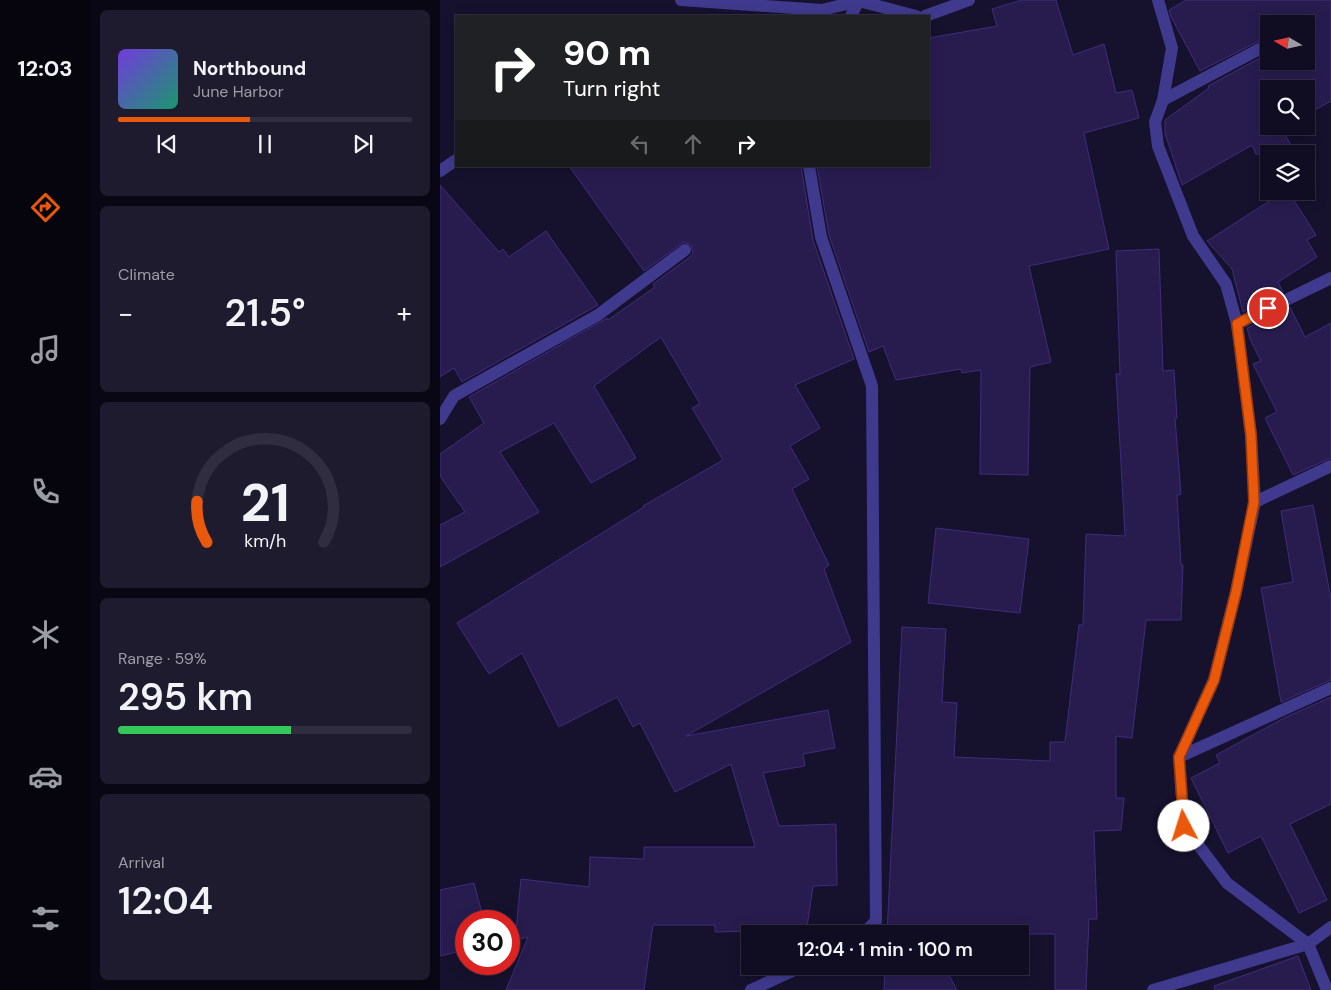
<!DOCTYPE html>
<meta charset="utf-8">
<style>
:root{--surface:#100d22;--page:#1e1b2f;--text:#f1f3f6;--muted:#9c9ca5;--line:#302d40;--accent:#ea580c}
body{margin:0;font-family:"DM Sans",sans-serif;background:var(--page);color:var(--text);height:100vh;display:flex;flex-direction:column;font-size:19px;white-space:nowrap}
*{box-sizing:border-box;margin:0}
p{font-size:16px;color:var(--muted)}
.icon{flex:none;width:28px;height:28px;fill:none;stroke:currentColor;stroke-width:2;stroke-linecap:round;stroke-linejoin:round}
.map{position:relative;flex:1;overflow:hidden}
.panel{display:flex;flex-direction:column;gap:10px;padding:10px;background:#090713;width:350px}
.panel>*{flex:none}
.top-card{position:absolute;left:15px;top:15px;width:475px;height:152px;border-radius:0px;box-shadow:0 2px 12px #0003,0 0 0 1px var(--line);background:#202124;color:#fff;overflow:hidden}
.needle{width:32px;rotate:279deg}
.fabs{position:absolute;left:820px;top:15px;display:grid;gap:10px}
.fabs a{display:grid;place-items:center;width:55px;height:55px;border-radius:0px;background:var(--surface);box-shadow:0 2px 12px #0003,0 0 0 1px var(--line);font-size:25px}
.speed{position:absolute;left:15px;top:910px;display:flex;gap:10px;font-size:25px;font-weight:700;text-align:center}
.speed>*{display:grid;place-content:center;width:65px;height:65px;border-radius:50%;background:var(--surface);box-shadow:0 2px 12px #0003,0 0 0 1px var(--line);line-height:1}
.speed .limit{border:8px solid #d22;background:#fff;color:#111}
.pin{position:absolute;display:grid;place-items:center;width:42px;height:42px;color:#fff;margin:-21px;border:2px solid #fff;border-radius:50%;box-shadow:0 1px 5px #0007}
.me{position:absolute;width:55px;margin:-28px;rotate:355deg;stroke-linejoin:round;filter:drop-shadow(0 0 4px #0008)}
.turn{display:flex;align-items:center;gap:18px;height:105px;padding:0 25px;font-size:22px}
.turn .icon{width:65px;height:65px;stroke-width:2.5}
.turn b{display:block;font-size:35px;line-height:42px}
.lanes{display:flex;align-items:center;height:48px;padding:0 25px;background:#0003;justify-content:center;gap:25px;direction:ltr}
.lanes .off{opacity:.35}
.big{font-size:38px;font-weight:600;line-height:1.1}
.panel .tile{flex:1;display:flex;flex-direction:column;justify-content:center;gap:8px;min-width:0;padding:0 18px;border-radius:8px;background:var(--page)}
.panel .dial{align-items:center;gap:0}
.dial svg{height:130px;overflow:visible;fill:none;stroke:var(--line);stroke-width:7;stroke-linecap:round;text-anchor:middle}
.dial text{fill:var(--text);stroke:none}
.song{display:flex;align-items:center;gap:15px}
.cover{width:60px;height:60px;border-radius:8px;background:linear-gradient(135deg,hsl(260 70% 55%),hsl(160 70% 35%))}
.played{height:5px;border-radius:2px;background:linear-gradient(90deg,var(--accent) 45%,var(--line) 45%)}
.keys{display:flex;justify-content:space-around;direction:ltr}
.heat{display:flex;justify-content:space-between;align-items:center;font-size:28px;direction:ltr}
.charge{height:8px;border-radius:4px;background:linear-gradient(90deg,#34c759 59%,var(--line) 0)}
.trip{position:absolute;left:301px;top:925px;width:288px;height:50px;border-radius:0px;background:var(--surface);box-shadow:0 2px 12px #0003,0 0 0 1px var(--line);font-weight:600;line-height:50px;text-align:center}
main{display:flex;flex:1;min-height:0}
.dock{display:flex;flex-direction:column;width:90px;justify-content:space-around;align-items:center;background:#06050e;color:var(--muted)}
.dock .icon{width:35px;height:35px}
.dock .active{color:var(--accent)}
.dock b{font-size:22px;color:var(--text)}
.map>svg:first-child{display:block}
</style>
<main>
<nav class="dock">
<b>12:03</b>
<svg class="icon active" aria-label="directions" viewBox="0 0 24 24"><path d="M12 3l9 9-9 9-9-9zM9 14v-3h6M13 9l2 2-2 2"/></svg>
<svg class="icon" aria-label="music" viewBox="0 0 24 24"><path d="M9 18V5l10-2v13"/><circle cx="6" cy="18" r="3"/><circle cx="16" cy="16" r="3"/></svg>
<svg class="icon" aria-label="phone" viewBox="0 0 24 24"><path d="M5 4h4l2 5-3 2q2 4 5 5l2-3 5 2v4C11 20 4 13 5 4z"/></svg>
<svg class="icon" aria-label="climate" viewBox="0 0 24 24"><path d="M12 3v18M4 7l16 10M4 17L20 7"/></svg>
<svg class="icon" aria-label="car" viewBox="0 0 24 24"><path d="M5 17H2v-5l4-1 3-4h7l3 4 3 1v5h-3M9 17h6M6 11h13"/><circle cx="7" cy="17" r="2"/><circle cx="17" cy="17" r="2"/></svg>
<svg class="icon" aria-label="filters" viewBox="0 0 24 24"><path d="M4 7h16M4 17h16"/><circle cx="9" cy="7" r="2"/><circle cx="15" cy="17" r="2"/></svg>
</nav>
<section class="panel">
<div class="tile">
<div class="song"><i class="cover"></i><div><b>Northbound</b><p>June Harbor</p></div></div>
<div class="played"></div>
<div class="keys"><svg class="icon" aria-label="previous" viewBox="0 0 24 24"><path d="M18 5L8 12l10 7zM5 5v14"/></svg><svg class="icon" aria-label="pause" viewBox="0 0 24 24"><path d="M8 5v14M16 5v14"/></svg><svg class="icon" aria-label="next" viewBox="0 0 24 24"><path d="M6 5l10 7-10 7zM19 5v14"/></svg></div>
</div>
<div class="tile"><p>Climate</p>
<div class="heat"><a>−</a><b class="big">21.5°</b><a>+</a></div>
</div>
<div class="tile dial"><svg viewBox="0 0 100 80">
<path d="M14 69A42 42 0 1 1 86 69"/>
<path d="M14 69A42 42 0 0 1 8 44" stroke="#ea580c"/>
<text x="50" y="56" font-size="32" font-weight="700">21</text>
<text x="50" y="72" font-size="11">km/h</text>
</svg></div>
<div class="tile"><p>Range · 59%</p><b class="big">295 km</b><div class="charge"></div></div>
<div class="tile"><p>Arrival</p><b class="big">12:04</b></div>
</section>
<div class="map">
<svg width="891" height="990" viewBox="0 0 891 990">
<rect width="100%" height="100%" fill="#16112d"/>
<g fill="#281c4f" stroke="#3f2d7c">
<polygon points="582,0 616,0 633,55 664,44 676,93 692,90 699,118 644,133 669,249 589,266 611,362 590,367 588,475 540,474 541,370 522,373 521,369 456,380 443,346 429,352 389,235 377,166 489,166 489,38 557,26 552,9"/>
<polygon points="746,0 891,0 891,101 866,115 866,89 829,89 829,126 846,126 842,129 856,154 816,154 812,145 742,185 725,133 725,120 769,88 768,86 829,53 829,61 866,61 866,24 829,24 829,36 760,71 731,17 729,10"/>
<polygon points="129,166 361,166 373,240 414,359 355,385 380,428 350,446 369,479 352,489 389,565 384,569 411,642 246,736 388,710 395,748 363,754 365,766 323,773 339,826 396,824 397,885 373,886 366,934 331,934 316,931 275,932 275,925 213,925 204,990 66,990 88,937 75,940 81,879 149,887 150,857 204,859 204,847 315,847 291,764 235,792 200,723 193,727 177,697 119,727 82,653 49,674 17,623 204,507 203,506 283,460 252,408 260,404 221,337 154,386 196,458 151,483 114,423 60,452 99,512 0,567 0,525 25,512 0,476 0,454 44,423 29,397 167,318 168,320 215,287 213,284 250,257 253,253 251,245 244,242 204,271"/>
<polygon points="0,185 59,252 63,249 69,257 106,231 158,305 22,382 14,368 0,377"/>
<polygon points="845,191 848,191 876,235 867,240 877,257 838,282 843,292 803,312 792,269 767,241"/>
<polygon points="719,249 723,371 734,370 737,418 735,418 741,494 737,495 741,565 743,565 741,620 706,620 692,738 676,736 676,798 684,798 681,830 654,831 657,919 649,919 646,990 615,990 615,934 447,934 462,627 506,629 502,702 517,703 514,757 610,761 610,742 625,742 639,625 643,625 646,534 685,536 676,374 680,374 676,251"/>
<polygon points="850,307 865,337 891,323 891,458 853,475 825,418 837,412 813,364 821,361 810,339 807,328"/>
<polygon points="873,505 891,599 891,680 841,702 821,588 853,582 841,511"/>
<polygon points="496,528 589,539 580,613 488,603"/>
<polygon points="891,697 891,804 850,824 887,900 859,913 821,836 788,853 751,778 780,763 776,755 844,718"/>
<polygon points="34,883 44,921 26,921 26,950 0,956 0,890"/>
<polygon points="858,956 871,990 775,990 774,986"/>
<polygon points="445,966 504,966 517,990 444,990"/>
</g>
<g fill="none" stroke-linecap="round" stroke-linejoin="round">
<g stroke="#403a8e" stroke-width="12">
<polyline points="241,0 382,10"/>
<polyline points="718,0 732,48 723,100 715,122 718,146 753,236 786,284 797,324 811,435 815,502 796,592 774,680 739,757 744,826 787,883 868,944 887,990"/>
<polyline points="377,16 382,10 419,1 476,16"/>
<polyline points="411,16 419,0"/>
<polyline points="485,16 529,0"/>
<polyline points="723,100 829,44"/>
<polyline points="369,166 381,237 432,386 436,921 423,934"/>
<polyline points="0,171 16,160"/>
<polyline points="797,324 891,278"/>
<polyline points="0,419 14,396 158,315 245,250"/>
<polyline points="815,502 891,466"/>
<polyline points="739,757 891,688"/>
<polyline points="311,990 363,966"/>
<polyline points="713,990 868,944 891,927"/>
</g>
</g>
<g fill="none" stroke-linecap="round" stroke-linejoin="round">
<g stroke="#983908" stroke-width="12">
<polyline id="route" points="744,826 739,757 774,680 796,592 814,502 811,435 797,324 828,308"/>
</g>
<use href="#route" stroke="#ea580c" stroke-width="9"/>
</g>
</svg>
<div class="fabs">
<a><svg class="needle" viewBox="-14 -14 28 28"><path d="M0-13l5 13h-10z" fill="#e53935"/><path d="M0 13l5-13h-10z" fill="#9c9ca5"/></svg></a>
<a><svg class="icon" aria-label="search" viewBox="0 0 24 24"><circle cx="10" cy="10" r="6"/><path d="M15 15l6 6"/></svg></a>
<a><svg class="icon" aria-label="layers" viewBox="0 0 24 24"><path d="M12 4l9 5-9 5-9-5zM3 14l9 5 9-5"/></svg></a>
</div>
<div class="speed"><div class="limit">30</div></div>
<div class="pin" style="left:828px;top:308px;background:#d93025"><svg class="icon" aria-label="arrive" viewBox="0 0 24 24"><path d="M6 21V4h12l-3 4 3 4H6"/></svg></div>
<svg class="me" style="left:744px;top:826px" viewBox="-20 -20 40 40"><circle r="19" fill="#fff"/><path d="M0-13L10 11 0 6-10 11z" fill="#ea580c"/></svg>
<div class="trip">12:04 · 1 min · 100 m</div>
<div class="top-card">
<div class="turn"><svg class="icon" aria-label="right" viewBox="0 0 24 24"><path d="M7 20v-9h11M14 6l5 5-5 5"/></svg><div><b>90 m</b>Turn right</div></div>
<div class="lanes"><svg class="icon off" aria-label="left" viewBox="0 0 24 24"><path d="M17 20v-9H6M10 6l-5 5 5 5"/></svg><svg class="icon off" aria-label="ahead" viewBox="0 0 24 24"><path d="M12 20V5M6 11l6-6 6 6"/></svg><svg class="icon" aria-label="right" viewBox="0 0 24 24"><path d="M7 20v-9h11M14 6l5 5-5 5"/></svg></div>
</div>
</div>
</main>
